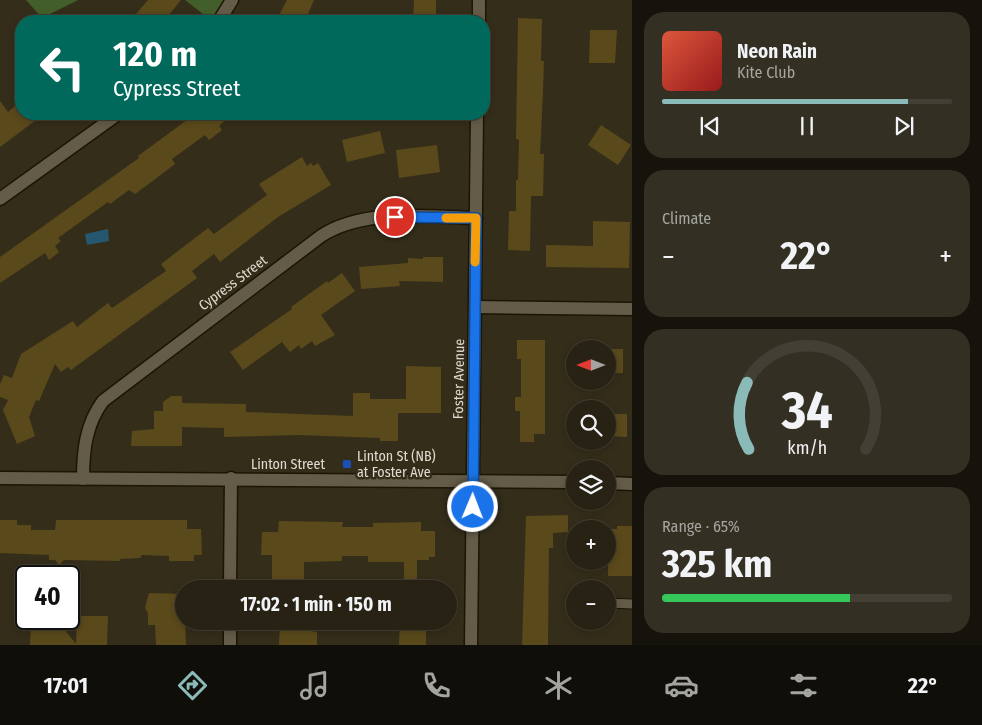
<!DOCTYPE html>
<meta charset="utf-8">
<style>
:root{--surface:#272214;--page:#332f22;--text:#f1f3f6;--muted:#a4a4a0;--line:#433f34;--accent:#8bbbb9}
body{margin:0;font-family:"Fira Sans Condensed",sans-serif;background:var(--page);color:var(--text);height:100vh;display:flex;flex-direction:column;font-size:19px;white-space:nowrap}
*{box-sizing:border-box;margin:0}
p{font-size:16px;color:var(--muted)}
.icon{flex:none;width:28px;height:28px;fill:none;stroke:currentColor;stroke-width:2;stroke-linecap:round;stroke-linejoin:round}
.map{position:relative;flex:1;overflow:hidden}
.side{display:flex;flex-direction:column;gap:12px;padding:12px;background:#15130b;width:350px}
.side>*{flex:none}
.guide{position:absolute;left:15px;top:15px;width:475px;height:105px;border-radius:20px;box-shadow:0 2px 8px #0003,0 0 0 1px var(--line);background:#00695c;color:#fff;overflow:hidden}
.needle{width:32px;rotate:270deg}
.buttons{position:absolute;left:566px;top:340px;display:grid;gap:10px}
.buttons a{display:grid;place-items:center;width:50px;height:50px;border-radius:50%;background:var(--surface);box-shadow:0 2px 8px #0003,0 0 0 1px var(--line);font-size:25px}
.speed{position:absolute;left:15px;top:565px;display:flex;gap:10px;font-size:25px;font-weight:700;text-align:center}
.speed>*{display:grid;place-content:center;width:65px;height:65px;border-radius:50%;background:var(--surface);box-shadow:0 2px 8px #0003,0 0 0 1px var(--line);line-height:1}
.speed .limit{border:2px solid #111;border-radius:8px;background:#fff;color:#111}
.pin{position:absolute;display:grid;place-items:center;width:42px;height:42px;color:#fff;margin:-21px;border:2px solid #fff;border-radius:50%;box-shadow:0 1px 5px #0007}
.me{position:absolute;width:55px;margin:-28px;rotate:1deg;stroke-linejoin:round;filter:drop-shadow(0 0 4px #0008)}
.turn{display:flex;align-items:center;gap:18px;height:105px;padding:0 15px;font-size:22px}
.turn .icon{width:65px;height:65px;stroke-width:2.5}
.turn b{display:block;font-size:35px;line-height:42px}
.big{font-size:38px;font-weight:700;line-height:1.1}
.side .card{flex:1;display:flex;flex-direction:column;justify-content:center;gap:8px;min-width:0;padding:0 18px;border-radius:20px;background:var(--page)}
.side .dial{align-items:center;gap:0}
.dial svg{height:130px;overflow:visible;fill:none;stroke:var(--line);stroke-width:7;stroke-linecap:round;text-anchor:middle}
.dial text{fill:var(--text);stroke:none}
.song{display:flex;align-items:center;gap:15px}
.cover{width:60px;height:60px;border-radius:8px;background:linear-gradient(135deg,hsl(10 70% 55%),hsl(0 70% 35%))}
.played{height:5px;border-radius:2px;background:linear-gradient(90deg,var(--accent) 85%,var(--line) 85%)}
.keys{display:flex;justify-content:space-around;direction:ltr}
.heat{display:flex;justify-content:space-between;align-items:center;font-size:28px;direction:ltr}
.charge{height:8px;border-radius:4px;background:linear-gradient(90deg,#34c759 65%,var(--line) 0)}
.trip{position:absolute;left:175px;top:580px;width:282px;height:50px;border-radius:25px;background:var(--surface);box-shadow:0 2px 8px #0003,0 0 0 1px var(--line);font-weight:700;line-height:50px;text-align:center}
.tab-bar{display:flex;height:80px;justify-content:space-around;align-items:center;background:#100e08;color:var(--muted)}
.tab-bar .icon{width:35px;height:35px}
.tab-bar .selected{color:var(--accent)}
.tab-bar b{font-size:22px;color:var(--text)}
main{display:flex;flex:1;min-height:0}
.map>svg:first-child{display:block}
</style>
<main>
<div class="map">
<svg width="632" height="645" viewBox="0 0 632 645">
<rect width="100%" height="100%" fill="#342d1a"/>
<g fill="#425f2b">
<polygon points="26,0 78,0 42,18"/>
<polygon points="185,0 232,0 219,21 212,21"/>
</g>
<polygon fill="#255870" points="108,229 109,241 87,245 85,234"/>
<g fill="#5a491b">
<polygon points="148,0 181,0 164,21 130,21"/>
<polygon points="287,0 314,0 305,21 276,21"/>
<polygon points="414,0 436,0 436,21 413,21"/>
<polygon points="518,18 542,19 541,61 544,61 543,92 540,154 544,154 543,196 531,196 530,251 508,250 509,211 516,211 516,180 518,180 519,140 516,139"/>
<polygon points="590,30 617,30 615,63 589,63"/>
<polygon points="0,101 8,112 21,101 21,114 44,114 0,147"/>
<polygon points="195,114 232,114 219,126 222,130 209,140 205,135 172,159 175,164 154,180 135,194 129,190 110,204 108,202 58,238 61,241 55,246 59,252 49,260 45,253 0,283 0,257 139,158 138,156"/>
<polygon points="601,125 631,145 618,165 588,145"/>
<polygon points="380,131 385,153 347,162 342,140"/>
<polygon points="437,145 440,172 399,178 396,150"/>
<polygon points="302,157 307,166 311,163 313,166 318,163 331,185 278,217 220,262 214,254 192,271 197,278 71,370 68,367 61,372 55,364 39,401 36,400 29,417 35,436 17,444 3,410 8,400 0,397 0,384 4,375 12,378 21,354 73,321 77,327 108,303 112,308 166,271 161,264 208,228 214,234 267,195 259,184"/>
<polygon points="593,221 630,222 629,268 546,267 546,245 593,246"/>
<polygon points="423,257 443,257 443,282 399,281 400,286 361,289 359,267 408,263 408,258 423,259"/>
<polygon points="342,273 355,291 321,315 335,335 315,346 312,341 301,349 299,345 290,352 282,342 243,370 230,352 292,309 291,307 327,281 328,283"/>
<polygon points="517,340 545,340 545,434 534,434 534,442 520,442 520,411 515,411 515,397 521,397 521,359 517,359"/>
<rect x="608" y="349" width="15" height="24"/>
<polygon points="406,366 441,367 441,413 398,413 398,441 380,441 380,438 299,435 224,437 224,428 182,427 182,446 131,446 132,431 154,429 154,411 163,411 163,402 171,396 182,396 182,403 246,404 246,412 353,416 353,393 370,393 370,399 406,399"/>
<polygon points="608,414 627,414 627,437 608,436"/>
<polygon points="568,515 568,532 553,533 553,548 549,548 548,645 522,645 526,516"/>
<polygon points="0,520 17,520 17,525 31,525 31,530 55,530 56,520 187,520 187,529 201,529 202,555 194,555 194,561 169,561 169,556 142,555 140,558 120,559 120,561 64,560 59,565 55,560 49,560 49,555 0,553"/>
<polygon points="279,521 343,522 342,527 373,527 373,523 421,522 421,531 435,531 435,557 429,557 429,560 417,560 417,589 404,589 404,562 368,562 368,556 342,556 342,561 304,562 304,589 272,589 272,555 261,555 262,532 278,532"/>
<polygon points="617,526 632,526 632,576 608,576 608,529 617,529"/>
<polygon points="149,593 184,594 186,645 156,645 155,625 148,625 148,613 145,608"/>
<polygon points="77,616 108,616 107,645 30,645 31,623 43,623 48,619 56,619 76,644"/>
<polygon points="400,621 426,621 426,645 399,645"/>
<polygon points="280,623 304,623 304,630 317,632 317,645 279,645"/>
</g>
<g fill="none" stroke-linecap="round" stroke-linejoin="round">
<g stroke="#1c1504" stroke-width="11">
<polyline id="service" points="608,603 632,604"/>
</g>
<g stroke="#1c1504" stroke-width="15">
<g id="minor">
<polyline points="219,21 232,0"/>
<polyline points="0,199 118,114"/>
<polyline points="475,307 632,309"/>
<path d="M 83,479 C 83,450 86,424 103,401 L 321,236 C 364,208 427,217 476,218"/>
<polyline points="230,589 231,478"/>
<polyline points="230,645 230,621"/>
</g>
</g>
<g stroke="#1c1504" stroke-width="15">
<g id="tertiary">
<polyline points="479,21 479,0"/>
<polyline points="0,478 575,482"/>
<polyline points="608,483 632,484"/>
<polyline points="471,645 477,114"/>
</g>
</g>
<use href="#service" stroke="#645c48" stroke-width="9"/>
<use href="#minor" stroke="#645c48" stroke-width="12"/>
<use href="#tertiary" stroke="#645c48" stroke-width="12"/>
</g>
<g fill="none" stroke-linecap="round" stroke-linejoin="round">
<g stroke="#114b97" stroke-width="12">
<polyline id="route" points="395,217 476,218 473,507"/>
</g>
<use href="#route" stroke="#1a73e8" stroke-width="9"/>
<polyline stroke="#f59e0b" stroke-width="9" points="446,218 476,218 475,262"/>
</g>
<rect fill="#1a4fb4" stroke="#342d1a" stroke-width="2" x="342" y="459" width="10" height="10" rx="2.5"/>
<g text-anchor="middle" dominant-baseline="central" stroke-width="5" stroke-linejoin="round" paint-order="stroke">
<g font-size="14" fill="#e0dbd0" stroke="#342d1a">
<text transform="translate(233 283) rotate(-37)">Cypress Street</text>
<text transform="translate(459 379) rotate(-89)">Foster Avenue</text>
<text x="288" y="464">Linton Street</text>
</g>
<g font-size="14" fill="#e0dbd0" stroke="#342d1a" text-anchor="start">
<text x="357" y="456">Linton St (NB)<tspan x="357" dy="16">at Foster Ave</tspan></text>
</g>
</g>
</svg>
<div class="buttons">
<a><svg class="needle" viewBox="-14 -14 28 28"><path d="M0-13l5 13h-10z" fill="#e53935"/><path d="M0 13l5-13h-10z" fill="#a4a4a0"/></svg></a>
<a><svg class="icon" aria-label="search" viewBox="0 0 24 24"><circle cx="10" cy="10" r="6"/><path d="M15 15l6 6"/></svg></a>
<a><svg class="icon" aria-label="layers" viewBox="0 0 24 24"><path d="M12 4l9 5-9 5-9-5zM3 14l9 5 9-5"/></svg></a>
<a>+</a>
<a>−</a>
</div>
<div class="speed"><div class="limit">40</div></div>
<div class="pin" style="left:395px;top:217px;background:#d93025"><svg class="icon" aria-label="arrive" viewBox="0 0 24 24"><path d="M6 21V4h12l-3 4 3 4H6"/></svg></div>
<svg class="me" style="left:473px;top:507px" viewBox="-20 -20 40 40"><circle r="17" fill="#1a73e8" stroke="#fff" stroke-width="3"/><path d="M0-11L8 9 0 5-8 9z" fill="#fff"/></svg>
<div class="trip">17:02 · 1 min · 150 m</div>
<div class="guide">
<div class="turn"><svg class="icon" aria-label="left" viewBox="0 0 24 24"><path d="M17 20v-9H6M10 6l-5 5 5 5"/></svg><div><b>120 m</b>Cypress Street</div></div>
</div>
</div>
<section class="side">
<div class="card">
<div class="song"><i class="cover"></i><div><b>Neon Rain</b><p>Kite Club</p></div></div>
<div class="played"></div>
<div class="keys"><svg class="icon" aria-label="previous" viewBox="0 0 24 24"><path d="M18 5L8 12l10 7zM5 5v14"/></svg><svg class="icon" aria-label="pause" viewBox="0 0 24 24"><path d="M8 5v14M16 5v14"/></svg><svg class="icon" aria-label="next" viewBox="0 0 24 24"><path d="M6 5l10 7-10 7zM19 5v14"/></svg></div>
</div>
<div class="card"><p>Climate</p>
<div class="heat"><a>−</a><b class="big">22°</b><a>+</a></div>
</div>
<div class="card dial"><svg viewBox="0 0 100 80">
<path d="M14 69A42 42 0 1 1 86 69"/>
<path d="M14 69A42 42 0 0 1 13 28" stroke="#8bbbb9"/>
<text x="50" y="56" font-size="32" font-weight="700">34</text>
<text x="50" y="72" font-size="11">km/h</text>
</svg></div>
<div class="card"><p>Range · 65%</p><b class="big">325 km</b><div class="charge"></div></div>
</section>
</main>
<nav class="tab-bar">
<b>17:01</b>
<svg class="icon selected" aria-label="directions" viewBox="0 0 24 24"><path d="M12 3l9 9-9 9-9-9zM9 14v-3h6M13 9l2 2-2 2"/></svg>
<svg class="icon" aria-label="music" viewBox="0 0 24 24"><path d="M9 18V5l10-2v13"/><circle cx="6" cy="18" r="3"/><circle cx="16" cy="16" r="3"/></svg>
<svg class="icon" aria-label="phone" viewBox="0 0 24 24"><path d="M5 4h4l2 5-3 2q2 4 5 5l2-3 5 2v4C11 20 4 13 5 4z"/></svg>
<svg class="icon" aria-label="climate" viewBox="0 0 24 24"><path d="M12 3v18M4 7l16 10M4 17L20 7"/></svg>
<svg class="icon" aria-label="car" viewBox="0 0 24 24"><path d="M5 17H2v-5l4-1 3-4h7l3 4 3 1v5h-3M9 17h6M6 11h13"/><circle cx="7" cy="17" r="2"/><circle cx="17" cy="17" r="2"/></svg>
<svg class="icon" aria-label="filters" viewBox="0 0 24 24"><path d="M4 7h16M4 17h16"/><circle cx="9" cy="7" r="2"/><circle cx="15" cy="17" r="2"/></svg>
<b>22°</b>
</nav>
